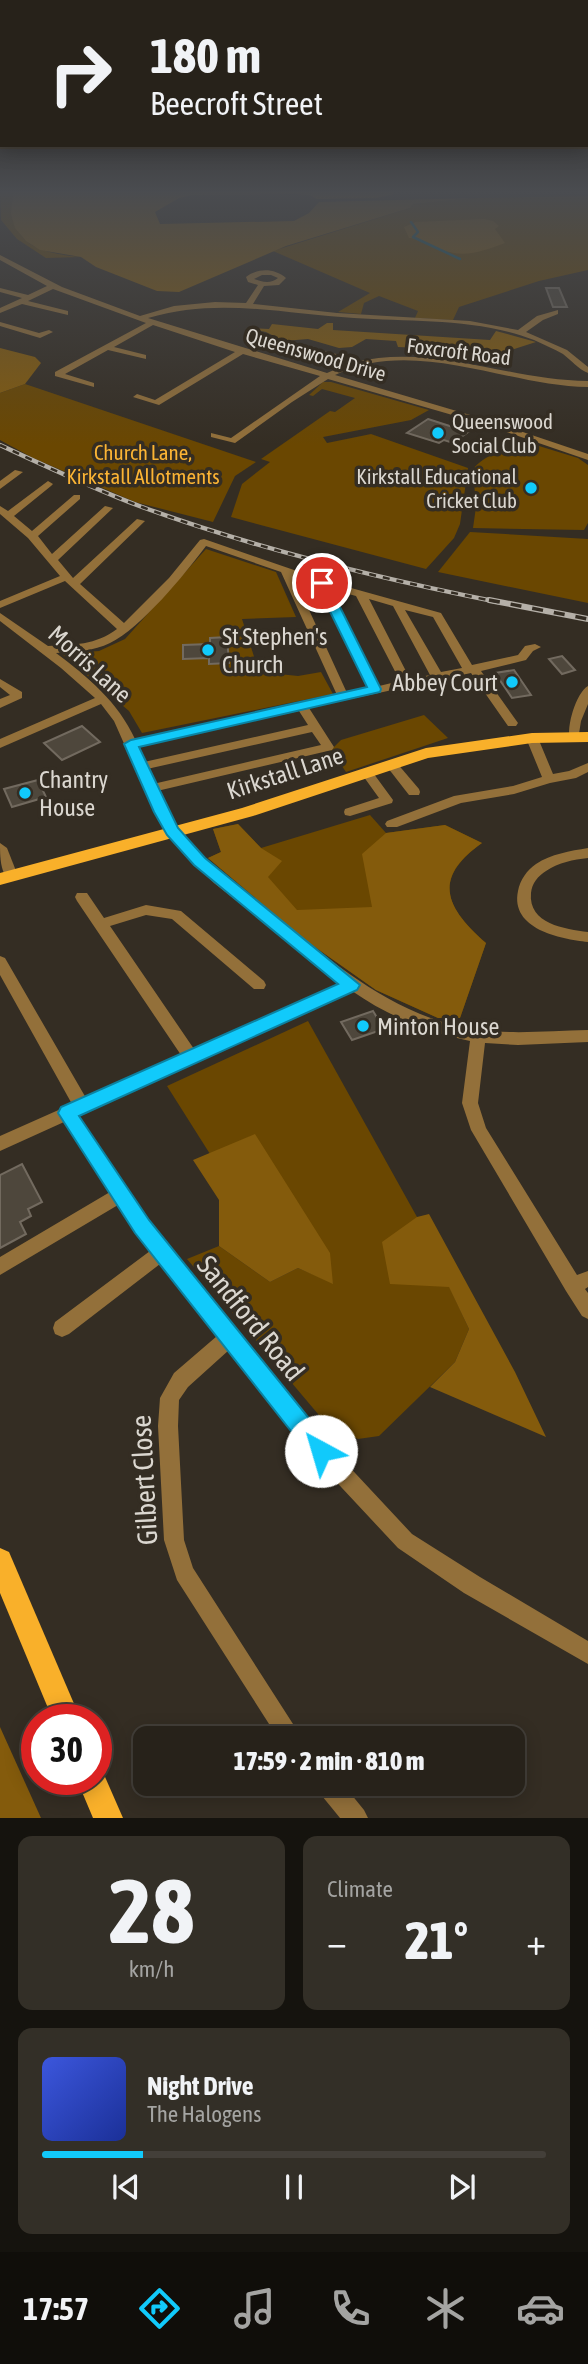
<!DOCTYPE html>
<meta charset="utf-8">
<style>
:root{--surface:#27221a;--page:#332f27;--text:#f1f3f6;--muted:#a4a4a2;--line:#433f39;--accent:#11cafb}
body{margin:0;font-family:"Asap Condensed",sans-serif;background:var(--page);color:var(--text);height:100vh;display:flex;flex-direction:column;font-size:26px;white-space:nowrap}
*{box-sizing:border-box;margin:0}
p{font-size:23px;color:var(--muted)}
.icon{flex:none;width:38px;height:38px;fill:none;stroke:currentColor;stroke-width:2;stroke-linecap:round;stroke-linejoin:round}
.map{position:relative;height:1818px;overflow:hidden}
.panel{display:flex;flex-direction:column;gap:18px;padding:18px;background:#15130e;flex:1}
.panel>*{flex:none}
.guide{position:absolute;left:0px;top:0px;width:588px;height:147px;box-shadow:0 4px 18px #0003,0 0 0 2px var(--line);background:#27221a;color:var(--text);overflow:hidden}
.speed{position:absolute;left:21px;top:1704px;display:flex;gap:14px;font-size:35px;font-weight:700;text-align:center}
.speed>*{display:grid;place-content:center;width:91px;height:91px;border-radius:50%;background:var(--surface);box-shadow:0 4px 18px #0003,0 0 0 2px var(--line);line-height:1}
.speed .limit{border:10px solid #d22;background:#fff;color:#111}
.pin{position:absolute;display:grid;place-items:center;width:60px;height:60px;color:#fff;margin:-30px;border:4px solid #fff;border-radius:50%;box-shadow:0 2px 7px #0007}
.me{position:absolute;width:77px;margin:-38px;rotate:321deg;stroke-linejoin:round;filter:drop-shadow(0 0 5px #0008)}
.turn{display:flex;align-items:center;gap:24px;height:147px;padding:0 35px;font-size:32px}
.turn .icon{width:91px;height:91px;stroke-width:2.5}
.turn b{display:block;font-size:49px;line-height:60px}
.big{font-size:52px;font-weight:800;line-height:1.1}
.panel .widget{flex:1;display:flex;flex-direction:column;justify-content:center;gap:10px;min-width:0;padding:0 24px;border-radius:14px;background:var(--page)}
.panel .dial{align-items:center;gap:0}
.dial b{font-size:91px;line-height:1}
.song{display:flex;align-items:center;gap:21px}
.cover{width:84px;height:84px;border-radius:10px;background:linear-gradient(135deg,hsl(230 70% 55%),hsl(230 70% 35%))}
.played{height:7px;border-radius:4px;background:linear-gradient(90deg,var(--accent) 20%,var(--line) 20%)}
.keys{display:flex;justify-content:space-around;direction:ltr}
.heat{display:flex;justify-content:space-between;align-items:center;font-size:38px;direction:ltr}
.panel .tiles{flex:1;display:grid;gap:18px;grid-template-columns:1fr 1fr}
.widget:last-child{grid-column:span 2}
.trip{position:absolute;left:133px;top:1726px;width:392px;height:70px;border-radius:14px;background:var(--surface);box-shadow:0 4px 18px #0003,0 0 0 2px var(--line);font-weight:800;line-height:70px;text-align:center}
.menu{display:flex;height:112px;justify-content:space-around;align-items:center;background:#100e0a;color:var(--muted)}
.menu .icon{width:49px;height:49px}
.menu .selected{color:var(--accent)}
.menu b{font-size:32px;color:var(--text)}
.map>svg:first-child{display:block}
</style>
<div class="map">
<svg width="588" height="1818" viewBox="0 0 588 1818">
<rect width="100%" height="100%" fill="#342d23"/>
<g fill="#6a4701">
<path d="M 0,191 L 13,191 C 7,243 36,253 81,257 L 46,258 L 17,239 L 1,220 Z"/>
<polygon points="588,196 588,270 539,281 459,307 453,320 415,318 418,311 379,296 364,303 361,314 338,312 370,293 273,251 410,208 413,204 475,198"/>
<polygon points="323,382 331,382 429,410 411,420 323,437 327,443 371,434 468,468 460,524 454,538 426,569 231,517 242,484 270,462 261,459 330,411 335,412 355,398 322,389 313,396 309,395"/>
<polygon points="25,384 34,387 256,462 235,476 213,522 135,502 33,458 0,440 0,393"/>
<path d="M 539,446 L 578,458 L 588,465 L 588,523 L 584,530 L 473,528 L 476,507 L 473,469 C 490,449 514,449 539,446 Z"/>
<polygon points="470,532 588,539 588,603 438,572"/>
<polygon points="206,549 276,572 296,617 242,619 259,672 298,676 321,672 333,694 142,733 129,711 62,654 99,651 125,639"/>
<polygon points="424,715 448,738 346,772 331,750 341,740"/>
<path d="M 370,815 L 386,833 L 445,825 L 482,843 C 432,879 445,907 486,943 L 460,1018 L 438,1018 L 376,990 L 305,940 L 208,858 L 221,852 L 213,829 L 238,824 L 261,848 Z"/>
<polygon points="308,1021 417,1217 469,1329 455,1362 379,1436 358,1439 329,1427 187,1259 219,1246 270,1282 298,1268 333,1283 254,1135 210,1154 167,1086"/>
</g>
<g fill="#845b0c">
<polygon points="13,191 393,191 395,194 376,198 317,199 310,195 295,194 192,195 179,198 155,212 160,224 294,221 309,213 319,202 475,198 413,204 410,208 286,246 179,292 157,291 96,267 81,257 40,250 26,241 15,228 11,214"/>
<path d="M 484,219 L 493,221 L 499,226 L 495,229 L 505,243 C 483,251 464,259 440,249 C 427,243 425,239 409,238 L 404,227 L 416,222 Z"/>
<polygon points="327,323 333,323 333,330 490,340 496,331 536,342 496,355 463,350 398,347 396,341 366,339 352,347 339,348 308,339 284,341 266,332 246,328 269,329 272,324 318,329"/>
<polygon points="0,348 35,357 41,363 25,384 0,393"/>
<path d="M 238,824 L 261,848 L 282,861 L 268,877 L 297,910 L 372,907 L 362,854 L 386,833 L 445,825 L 482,843 C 432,878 445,907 486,943 L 460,1018 L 438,1018 L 376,990 L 305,940 L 208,858 L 221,852 L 213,829 Z"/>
<polygon points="255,1134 330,1253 333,1284 298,1268 270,1282 219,1246 219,1200 193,1160"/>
<polygon points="429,1214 515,1372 546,1437 430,1387 455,1362 469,1329 449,1287 390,1284 382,1242 417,1217"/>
<polygon points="0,1727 41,1818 0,1818"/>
</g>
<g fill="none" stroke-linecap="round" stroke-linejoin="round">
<polyline stroke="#135c72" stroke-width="2.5" points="411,222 418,232 413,237 460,259"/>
</g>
<g fill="#4e473c" stroke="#726a5f" stroke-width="2">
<polygon points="546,288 559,288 567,307 553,307"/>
<polygon points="428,419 459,429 468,432 453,443 444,440 439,443 407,433"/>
<polygon points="227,637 229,663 209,664 209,658 183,659 183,645 210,644 210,638"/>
<polygon points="562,656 575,670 562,674 549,659"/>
<polygon points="514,670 531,695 512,698 495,673"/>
<polygon points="82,726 100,742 62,760 44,743"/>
<polygon points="38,780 46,797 12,807 4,789"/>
<polygon points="373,1011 384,1029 352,1040 341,1022"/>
<polygon points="22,1164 42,1202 28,1209 31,1216 20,1222 26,1234 0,1248 0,1175"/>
</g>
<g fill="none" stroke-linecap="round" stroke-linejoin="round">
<g fill="#93703a" fill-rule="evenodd">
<path d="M 0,255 L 62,287 L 140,316 L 174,306 L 215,302 L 246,303 L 258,285 L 248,282 L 246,277 C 258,268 274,268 286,278 L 279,285 L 264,286 L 253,304 L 337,313 L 470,321 L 518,330 L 537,316 L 558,310 L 558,314 L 543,320 L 526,332 L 567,350 L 588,367 L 588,373 C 578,369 571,360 563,354 C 554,349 543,344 534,340 C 478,318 413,322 354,318 C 283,314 218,297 148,318 L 327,373 L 348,364 L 344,361 L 295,349 L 295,345 L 350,357 L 355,362 C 434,343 510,381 588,381 L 588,387 C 506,386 414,336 335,375 L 487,420 L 588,454 L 588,460 L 480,423 L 328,379 L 292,402 L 235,443 L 211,437 L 211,433 L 231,438 L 320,376 L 243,354 L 159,405 L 133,397 L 137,394 L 155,400 L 235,352 L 153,325 L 114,347 L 146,355 L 146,359 L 108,350 L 65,374 L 94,383 L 94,387 L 55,376 L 55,372 L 146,323 L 53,289 L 28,301 L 68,311 L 68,315 L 22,304 L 0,313 L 0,308 L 22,298 L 0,292 L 0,288 L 28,295 L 47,286 L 0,260 ZM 262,275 L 271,275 L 278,278 C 271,284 262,282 254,279 Z"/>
<polygon points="0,322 39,333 49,330 53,332 40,338 0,326"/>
<polygon points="15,470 23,472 0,489 0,481"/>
<path d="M 48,481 L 53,484 L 51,486 L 14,516 L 32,531 L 74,495 L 80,495 L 80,499 L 38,536 L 52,554 L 105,506 L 113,508 L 58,560 L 73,578 L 137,519 L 145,521 L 80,584 L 124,623 L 169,578 L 200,540 L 204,539 L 326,581 L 441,613 L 472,665 L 518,655 L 525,646 L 535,644 L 541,647 L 533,651 L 526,660 L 481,671 L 518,723 L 516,726 L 508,726 L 471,673 L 309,708 L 334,747 L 332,750 L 157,791 C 165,809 174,826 187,841 C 213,871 245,893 276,917 C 328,958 380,1004 446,1023 C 492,1037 540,1031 588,1030 L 588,1042 L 518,1045 L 485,1043 L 478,1103 L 486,1128 L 577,1275 L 588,1271 L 588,1287 L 585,1289 L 588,1293 L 588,1319 L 582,1316 L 566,1291 L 471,1130 L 462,1103 L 470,1041 C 427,1032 388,1016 352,991 L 78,1116 L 148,1221 L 328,1444 L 412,1534 L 480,1577 L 588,1641 L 588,1664 L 464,1593 L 398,1548 L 314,1458 L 229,1350 L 188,1387 L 179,1400 L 178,1426 L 184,1540 L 193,1568 L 302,1738 L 278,1738 L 177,1580 L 164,1540 L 158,1426 L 160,1398 L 174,1373 L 217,1336 L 160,1264 L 69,1334 L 62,1337 L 55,1334 L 53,1328 L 55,1322 L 150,1251 L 118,1205 L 0,1275 L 0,1257 L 110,1192 L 64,1122 L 0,1151 L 0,1136 L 72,1104 L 0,975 L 0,956 L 5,958 L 86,1098 L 181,1055 L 77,901 L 75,897 L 77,893 L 87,893 L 104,918 L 146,905 L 181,911 L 264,981 L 266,985 L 264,989 L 254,989 L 172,919 L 146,915 L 110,926 L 194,1049 L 341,983 L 214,883 L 178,847 L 157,818 L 114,721 L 101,704 L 0,748 L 0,739 L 95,698 L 61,668 L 0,621 L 0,613 L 48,646 C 73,645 96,645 117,629 L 65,581 L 0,608 L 0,601 L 60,576 L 28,538 L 0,514 L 0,506 L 8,511 ZM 206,546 L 281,572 L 337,695 L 135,739 C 118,702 88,677 56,653 C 74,652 94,651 110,643 C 141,628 185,574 206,546 ZM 294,577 L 318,585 L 369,688 L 347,693 ZM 330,589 L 356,596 L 400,681 L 379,686 ZM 369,599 L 393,606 L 430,675 L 410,679 ZM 405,610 L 433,617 L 462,668 L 441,672 ZM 299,711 L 308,725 L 144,762 L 138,746 ZM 312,732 L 321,745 L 153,784 L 147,769 Z"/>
<polygon points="0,679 22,692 22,698 0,708 0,699 10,695 0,687"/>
<path d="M 588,686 L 588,704 L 581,721 L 578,740 L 570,740 C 566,727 576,693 588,686 Z"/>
<polygon points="532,734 538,738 553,774 569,771 588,763 588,772 576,778 550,783 514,794 461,803 397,827 387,827 385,824 387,821 454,796 513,786 542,777 526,738"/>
<polygon points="392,761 396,762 419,789 420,792 419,795 409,795 388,768 386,765"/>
<polygon points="367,769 371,770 393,800 392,803 350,816 345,815 344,812 345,809 379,798 361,773"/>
<path d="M 0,843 L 7,848 L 18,876 L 16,879 L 11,881 C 0,875 0,856 0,843 Z"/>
<path d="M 588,848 L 588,858 C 573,860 559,862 546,871 C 538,876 532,883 531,893 C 528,924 565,929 588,932 L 588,942 C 560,939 510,929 518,891 C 520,880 527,870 536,864 C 551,854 570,851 588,848 Z"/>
<polygon points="314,1783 342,1783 364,1810 368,1818 340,1818 318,1791"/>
</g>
<g fill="#f9b02a" fill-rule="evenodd">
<polygon points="588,732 588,742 532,743 428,758 253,816 0,885 0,873 242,808 426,748 532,733"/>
<polygon points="0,1548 9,1552 81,1720 53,1720 0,1593"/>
<polygon points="96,1767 102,1770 123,1818 93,1818 77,1780 96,1780"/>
</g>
<g stroke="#b5b0a8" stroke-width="4.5">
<path id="rail-far1" d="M 0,445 C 47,467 94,489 142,507 C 257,549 377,578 498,602"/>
</g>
<g stroke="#b5b0a8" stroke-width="6">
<polyline id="rail" points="489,600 588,619"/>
</g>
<use href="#rail-far1" stroke="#342d23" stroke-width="2.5" stroke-dasharray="7" stroke-linecap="butt"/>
<use href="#rail" stroke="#342d23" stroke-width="3.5" stroke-dasharray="11" stroke-linecap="butt"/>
</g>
<linearGradient id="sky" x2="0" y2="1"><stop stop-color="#1d1913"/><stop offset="0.43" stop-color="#4a4c50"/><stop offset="1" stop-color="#4a4c50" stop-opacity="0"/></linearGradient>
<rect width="588" height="445" fill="url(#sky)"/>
<polygon fill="#11cafb" stroke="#0b83a3" stroke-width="2" points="317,580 328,583 381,689 380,692 139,747 178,828 205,858 360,985 357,990 79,1116 149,1220 329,1443 333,1451 329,1459 321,1463 313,1459 135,1233 58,1113 61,1107 338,984 194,865 167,835 154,812 124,744 131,740 367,687 316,583"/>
<g fill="#11cafb" stroke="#342d23" stroke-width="2.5">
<circle cx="438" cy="433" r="7"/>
<circle cx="531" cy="488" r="7"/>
<circle cx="208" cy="650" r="7"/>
<circle cx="512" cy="682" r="7"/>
<circle cx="25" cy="793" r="7"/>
<circle cx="363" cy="1026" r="7"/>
</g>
<g text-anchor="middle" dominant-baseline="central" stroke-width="7" stroke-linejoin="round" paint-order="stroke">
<g font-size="21" fill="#dbd7d0" stroke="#342d23">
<text transform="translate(459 351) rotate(7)">Foxcroft Road</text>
<text transform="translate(316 354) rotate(16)">Queenswood Drive</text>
</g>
<g font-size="21" fill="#dbd7d0" stroke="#342d23" text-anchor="start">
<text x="452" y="421">Queenswood<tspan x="452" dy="24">Social Club</tspan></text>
<text x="517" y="476" text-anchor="end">Kirkstall Educational<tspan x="517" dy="24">Cricket Club</tspan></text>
</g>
<g font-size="21" fill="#fbb434" stroke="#342d23">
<text x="143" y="452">Church Lane,<tspan x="143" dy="24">Kirkstall Allotments</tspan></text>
</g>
<g font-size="24" fill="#dbd7d0" stroke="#342d23" text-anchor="start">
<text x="222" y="636">St Stephen's<tspan x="222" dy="28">Church</tspan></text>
<text x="498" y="682" text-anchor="end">Abbey Court</text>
<text x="39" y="779">Chantry<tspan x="39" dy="28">House</tspan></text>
<text x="377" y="1026">Minton House</text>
</g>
<g font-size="24" fill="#dbd7d0" stroke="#342d23">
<text transform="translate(90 664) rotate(42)">Morris Lane</text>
<text transform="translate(285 773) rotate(-18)">Kirkstall Lane</text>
</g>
<g font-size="28" fill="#dbd7d0" stroke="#342d23">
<text transform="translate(251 1318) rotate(51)">Sandford Road</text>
<text transform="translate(144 1480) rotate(-93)">Gilbert Close</text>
</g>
</g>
</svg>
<div class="speed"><div class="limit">30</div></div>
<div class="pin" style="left:322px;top:583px;background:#d93025"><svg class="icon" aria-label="arrive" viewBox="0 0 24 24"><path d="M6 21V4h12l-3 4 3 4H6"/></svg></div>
<svg class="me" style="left:321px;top:1451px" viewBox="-20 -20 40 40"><circle r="19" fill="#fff"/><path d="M0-13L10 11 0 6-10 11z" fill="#11cafb"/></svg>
<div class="trip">17:59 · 2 min · 810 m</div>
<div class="guide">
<div class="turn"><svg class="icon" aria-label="right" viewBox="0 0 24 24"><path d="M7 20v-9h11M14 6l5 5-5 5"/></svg><div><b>180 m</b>Beecroft Street</div></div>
</div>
</div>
<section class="panel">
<div class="tiles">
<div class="widget dial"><b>28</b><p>km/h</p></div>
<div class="widget"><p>Climate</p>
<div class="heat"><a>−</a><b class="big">21°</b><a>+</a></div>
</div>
<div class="widget">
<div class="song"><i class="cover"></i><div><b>Night Drive</b><p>The Halogens</p></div></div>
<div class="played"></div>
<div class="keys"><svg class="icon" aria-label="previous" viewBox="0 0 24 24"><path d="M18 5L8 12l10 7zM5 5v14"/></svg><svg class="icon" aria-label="pause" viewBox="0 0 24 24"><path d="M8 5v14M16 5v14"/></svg><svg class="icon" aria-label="next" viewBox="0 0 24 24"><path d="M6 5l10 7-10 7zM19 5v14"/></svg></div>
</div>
</div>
</section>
<nav class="menu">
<b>17:57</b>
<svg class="icon selected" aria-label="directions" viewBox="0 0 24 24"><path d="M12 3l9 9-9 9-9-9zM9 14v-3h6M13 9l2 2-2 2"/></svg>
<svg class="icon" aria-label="music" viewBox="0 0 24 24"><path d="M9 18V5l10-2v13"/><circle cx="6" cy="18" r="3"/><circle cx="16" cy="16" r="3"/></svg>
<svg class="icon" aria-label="phone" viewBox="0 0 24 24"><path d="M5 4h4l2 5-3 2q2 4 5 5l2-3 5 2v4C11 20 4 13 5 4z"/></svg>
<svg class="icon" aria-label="climate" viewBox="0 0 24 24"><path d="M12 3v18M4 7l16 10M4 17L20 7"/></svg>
<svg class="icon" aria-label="car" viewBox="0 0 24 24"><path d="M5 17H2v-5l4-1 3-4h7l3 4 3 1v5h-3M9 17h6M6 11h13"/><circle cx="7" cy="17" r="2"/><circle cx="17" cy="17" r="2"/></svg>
</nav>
